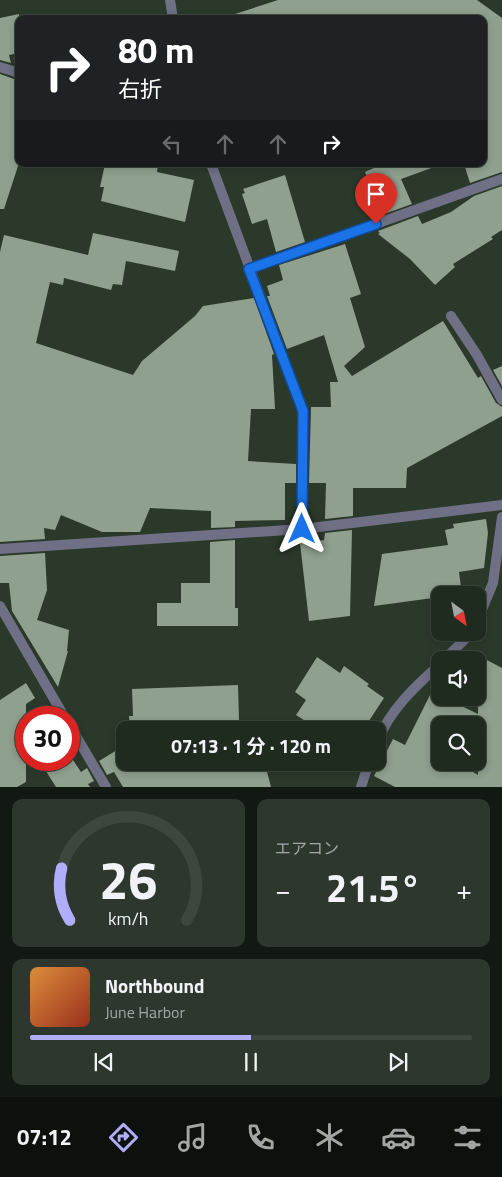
<!DOCTYPE html>
<html lang="ja">
<meta charset="utf-8">
<style>
:root{--surface:#202b20;--page:#2d372d;--text:#f1f3f6;--muted:#a2a7a5;--line:#3d473e;--accent:#b0aefa}
body{margin:0;font-family:"Titillium Web","Noto Sans JP",sans-serif;background:var(--page);color:var(--text);height:100vh;display:flex;flex-direction:column;font-size:19px;white-space:nowrap}
*{box-sizing:border-box;margin:0}
p{font-size:16px;color:var(--muted)}
.icon{flex:none;width:28px;height:28px;fill:none;stroke:currentColor;stroke-width:2;stroke-linecap:round;stroke-linejoin:round}
.map{position:relative;height:787px;overflow:hidden}
.details{display:flex;flex-direction:column;gap:12px;padding:12px;background:#121812;flex:1}
.details>*{flex:none}
.banner{position:absolute;left:15px;top:15px;width:472px;height:152px;border-radius:10px;box-shadow:0 2px 8px #0003,0 0 0 1px var(--line);background:#202124;color:#fff;overflow:hidden}
.needle{width:32px;rotate:148deg}
.controls{position:absolute;left:431px;top:586px;display:grid;gap:10px}
.controls a{display:grid;place-items:center;width:55px;height:55px;border-radius:10px;background:var(--surface);box-shadow:0 2px 8px #0003,0 0 0 1px var(--line);font-size:25px}
.speed{position:absolute;left:15px;top:706px;display:flex;gap:10px;font-size:25px;font-weight:700;text-align:center}
.speed>*{display:grid;place-content:center;width:65px;height:65px;border-radius:50%;background:var(--surface);box-shadow:0 2px 8px #0003,0 0 0 1px var(--line);line-height:1}
.speed .limit{border:8px solid #d22;background:#fff;color:#111}
.pin{position:absolute;display:grid;place-items:center;width:42px;height:42px;color:#fff;margin:-51px -21px;border-radius:50% 50% 50% 0;rotate:-45deg;box-shadow:0 0 5px #0007}
.pin .icon{rotate:45deg}
.me{position:absolute;width:55px;margin:-28px;rotate:0deg;stroke-linejoin:round;filter:drop-shadow(0 0 4px #0008)}
.turn{display:flex;align-items:center;gap:18px;height:105px;padding:0 20px;font-size:22px}
.turn .icon{width:65px;height:65px;stroke-width:2.5}
.turn b{display:block;font-size:35px;line-height:42px}
.lanes{display:flex;align-items:center;height:48px;padding:0 20px;background:#0003;justify-content:center;gap:25px;direction:ltr}
.lanes .off{opacity:.35}
.big{font-size:38px;font-weight:700;line-height:1.1}
.details .card{flex:1;display:flex;flex-direction:column;justify-content:center;gap:8px;min-width:0;padding:0 18px;border-radius:10px;background:var(--page)}
.details .dial{align-items:center;gap:0}
.dial svg{height:130px;overflow:visible;fill:none;stroke:var(--line);stroke-width:7;stroke-linecap:round;text-anchor:middle}
.dial text{fill:var(--text);stroke:none}
.song{display:flex;align-items:center;gap:15px}
.cover{width:60px;height:60px;border-radius:8px;background:linear-gradient(135deg,hsl(30 70% 55%),hsl(10 70% 35%))}
.played{height:5px;border-radius:2px;background:linear-gradient(90deg,var(--accent) 50%,var(--line) 50%)}
.keys{display:flex;justify-content:space-around;direction:ltr}
.heat{display:flex;justify-content:space-between;align-items:center;font-size:28px;direction:ltr}
.details .tiles{flex:1;display:grid;gap:12px;grid-template-columns:1fr 1fr}
.card:last-child{grid-column:span 2}
.trip{position:absolute;left:116px;top:721px;width:270px;height:50px;border-radius:10px;background:var(--surface);box-shadow:0 2px 8px #0003,0 0 0 1px var(--line);font-weight:700;line-height:50px;text-align:center}
.menu{display:flex;height:80px;justify-content:space-around;align-items:center;background:#0d110d;color:var(--muted)}
.menu .icon{width:35px;height:35px}
.menu .active{color:var(--accent)}
.menu b{font-size:22px;color:var(--text)}
.map>svg:first-child{display:block}
</style>
<div class="map">
<svg width="502" height="787" viewBox="0 0 502 787">
<rect width="100%" height="100%" fill="#2b392b"/>
<g fill="#8fa08e" fill-rule="evenodd">
<polygon points="278,0 477,0 502,18 502,172 470,183 464,164 484,164 484,19 232,19 232,15"/>
<polygon points="19,14 19,53 9,55 11,63 0,60 0,18"/>
<polygon points="0,74 14,79 16,90 19,91 19,163 4,209 0,209"/>
<polygon points="105,164 158,164 157,172 194,180 185,222 101,201 104,187 100,187"/>
<polygon points="383,164 437,164 437,166 401,179 412,204 384,214 365,172"/>
<polygon points="285,175 305,242 276,252 267,219 252,224 242,194 245,193 243,189"/>
<polygon points="502,186 502,230 491,237 493,239 453,264 455,267 435,285 410,259 378,234 380,233 378,231 418,216 422,224 451,212 474,196"/>
<polygon points="93,233 179,251 175,271 126,261 122,285 113,284 111,290 64,278 63,285 50,282 36,343 133,375 142,361 195,316 203,306 254,298 274,354 272,355 275,409 251,409 248,461 296,464 296,483 285,483 285,520 235,521 235,527 211,528 211,511 150,508 140,532 102,532 61,515 55,530 44,528 45,539 0,542 0,252 4,235 88,255"/>
<polygon points="345,244 361,294 350,298 365,347 344,366 352,376 443,321 478,378 481,376 496,403 502,407 502,416 407,468 406,488 353,488 353,516 325,519 326,483 309,483 311,407 331,407 330,382 338,382 324,335 287,349 267,296 270,296 267,286 283,280 279,265"/>
<polygon points="502,366 502,386 493,370"/>
<polygon points="486,519 488,533 484,568 459,572 462,595 440,595 440,597 374,606 382,554 448,545 445,530 454,528 453,524"/>
<polygon points="352,530 350,616 309,621 300,543 324,540 325,533"/>
<polygon points="235,540 235,608 238,608 238,626 157,626 157,603 181,603 181,583 210,583 210,542"/>
<polygon points="45,553 47,590 37,620 69,630 67,651 68,651 58,687 12,611 9,583 0,583 0,556"/>
<polygon points="317,657 340,673 344,666 369,684 367,686 384,698 363,730 306,730 310,724 296,715 306,700 295,692"/>
<path d="M 483,658 L 502,668 L 502,787 L 395,787 L 374,776 L 393,739 L 405,745 L 432,691 L 440,695 L 440,698 L 445,698 L 478,714 L 478,668 ZM 440,725 L 478,725 L 478,775 L 457,762 L 440,762 Z"/>
<polygon points="26,683 35,698 26,704 26,782 17,787 0,787 0,700"/>
<polygon points="238,685 239,719 242,730 130,730 129,716 133,716 132,689"/>
<polygon points="121,736 125,736 125,762 260,762 261,768 266,768 271,787 123,787 114,772 107,775 99,761 122,747"/>
<polygon points="39,760 73,760 81,772 87,768 94,781 88,784 90,787 56,787"/>
</g>
<g fill="none" stroke-linecap="round" stroke-linejoin="round">
<g stroke="#6f6f85" stroke-width="10">
<polyline points="170,0 173,19"/>
<polyline points="0,67 19,73"/>
<polyline points="211,164 303,411 302,529"/>
<polyline points="249,269 502,179"/>
<polyline points="451,316 477,355 502,400"/>
<polyline points="0,549 302,529 502,505"/>
<polyline points="0,606 65,718"/>
<polyline points="478,619 493,583 502,517"/>
<polyline points="444,660 472,632"/>
<polyline points="69,724 106,787"/>
<path d="M 378,741 C 389,710 417,685 440,664"/>
<polyline points="361,787 369,762"/>
</g>
</g>
<g fill="none" stroke-linecap="round" stroke-linejoin="round">
<g stroke="#114b97" stroke-width="12">
<polyline id="route" points="302,529 303,411 249,269 376,224"/>
</g>
<use href="#route" stroke="#1a73e8" stroke-width="9"/>
</g>
</svg>
<div class="controls">
<a><svg class="needle" viewBox="-14 -14 28 28"><path d="M0-13l5 13h-10z" fill="#e53935"/><path d="M0 13l5-13h-10z" fill="#a2a7a5"/></svg></a>
<a><svg class="icon" aria-label="sound" viewBox="0 0 24 24"><path d="M4 9h4l5-4v14l-5-4H4zM17 9q2 3 0 6"/></svg></a>
<a><svg class="icon" aria-label="search" viewBox="0 0 24 24"><circle cx="10" cy="10" r="6"/><path d="M15 15l6 6"/></svg></a>
</div>
<div class="speed"><div class="limit">30</div></div>
<div class="pin" style="left:376px;top:224px;background:#d93025"><svg class="icon" aria-label="arrive" viewBox="0 0 24 24"><path d="M6 21V4h12l-3 4 3 4H6"/></svg></div>
<svg class="me" style="left:302px;top:529px" viewBox="-20 -20 40 40"><path d="M0-17L14 15 0 8-14 15z" fill="#1a73e8" stroke="#fff" stroke-width="4"/></svg>
<div class="trip">07:13 · 1 分 · 120 m</div>
<div class="banner">
<div class="turn"><svg class="icon" aria-label="right" viewBox="0 0 24 24"><path d="M7 20v-9h11M14 6l5 5-5 5"/></svg><div><b>80 m</b>右折</div></div>
<div class="lanes"><svg class="icon off" aria-label="left" viewBox="0 0 24 24"><path d="M17 20v-9H6M10 6l-5 5 5 5"/></svg><svg class="icon off" aria-label="ahead" viewBox="0 0 24 24"><path d="M12 20V5M6 11l6-6 6 6"/></svg><svg class="icon off" aria-label="ahead" viewBox="0 0 24 24"><path d="M12 20V5M6 11l6-6 6 6"/></svg><svg class="icon" aria-label="right" viewBox="0 0 24 24"><path d="M7 20v-9h11M14 6l5 5-5 5"/></svg></div>
</div>
</div>
<section class="details">
<div class="tiles">
<div class="card dial"><svg viewBox="0 0 100 80">
<path d="M14 69A42 42 0 1 1 86 69"/>
<path d="M14 69A42 42 0 0 1 9 37" stroke="#b0aefa"/>
<text x="50" y="56" font-size="32" font-weight="700">26</text>
<text x="50" y="72" font-size="11">km/h</text>
</svg></div>
<div class="card"><p>エアコン</p>
<div class="heat"><a>−</a><b class="big">21.5°</b><a>+</a></div>
</div>
<div class="card">
<div class="song"><i class="cover"></i><div><b>Northbound</b><p>June Harbor</p></div></div>
<div class="played"></div>
<div class="keys"><svg class="icon" aria-label="previous" viewBox="0 0 24 24"><path d="M18 5L8 12l10 7zM5 5v14"/></svg><svg class="icon" aria-label="pause" viewBox="0 0 24 24"><path d="M8 5v14M16 5v14"/></svg><svg class="icon" aria-label="next" viewBox="0 0 24 24"><path d="M6 5l10 7-10 7zM19 5v14"/></svg></div>
</div>
</div>
</section>
<nav class="menu">
<b>07:12</b>
<svg class="icon active" aria-label="directions" viewBox="0 0 24 24"><path d="M12 3l9 9-9 9-9-9zM9 14v-3h6M13 9l2 2-2 2"/></svg>
<svg class="icon" aria-label="music" viewBox="0 0 24 24"><path d="M9 18V5l10-2v13"/><circle cx="6" cy="18" r="3"/><circle cx="16" cy="16" r="3"/></svg>
<svg class="icon" aria-label="phone" viewBox="0 0 24 24"><path d="M5 4h4l2 5-3 2q2 4 5 5l2-3 5 2v4C11 20 4 13 5 4z"/></svg>
<svg class="icon" aria-label="climate" viewBox="0 0 24 24"><path d="M12 3v18M4 7l16 10M4 17L20 7"/></svg>
<svg class="icon" aria-label="car" viewBox="0 0 24 24"><path d="M5 17H2v-5l4-1 3-4h7l3 4 3 1v5h-3M9 17h6M6 11h13"/><circle cx="7" cy="17" r="2"/><circle cx="17" cy="17" r="2"/></svg>
<svg class="icon" aria-label="filters" viewBox="0 0 24 24"><path d="M4 7h16M4 17h16"/><circle cx="9" cy="7" r="2"/><circle cx="15" cy="17" r="2"/></svg>
</nav>
